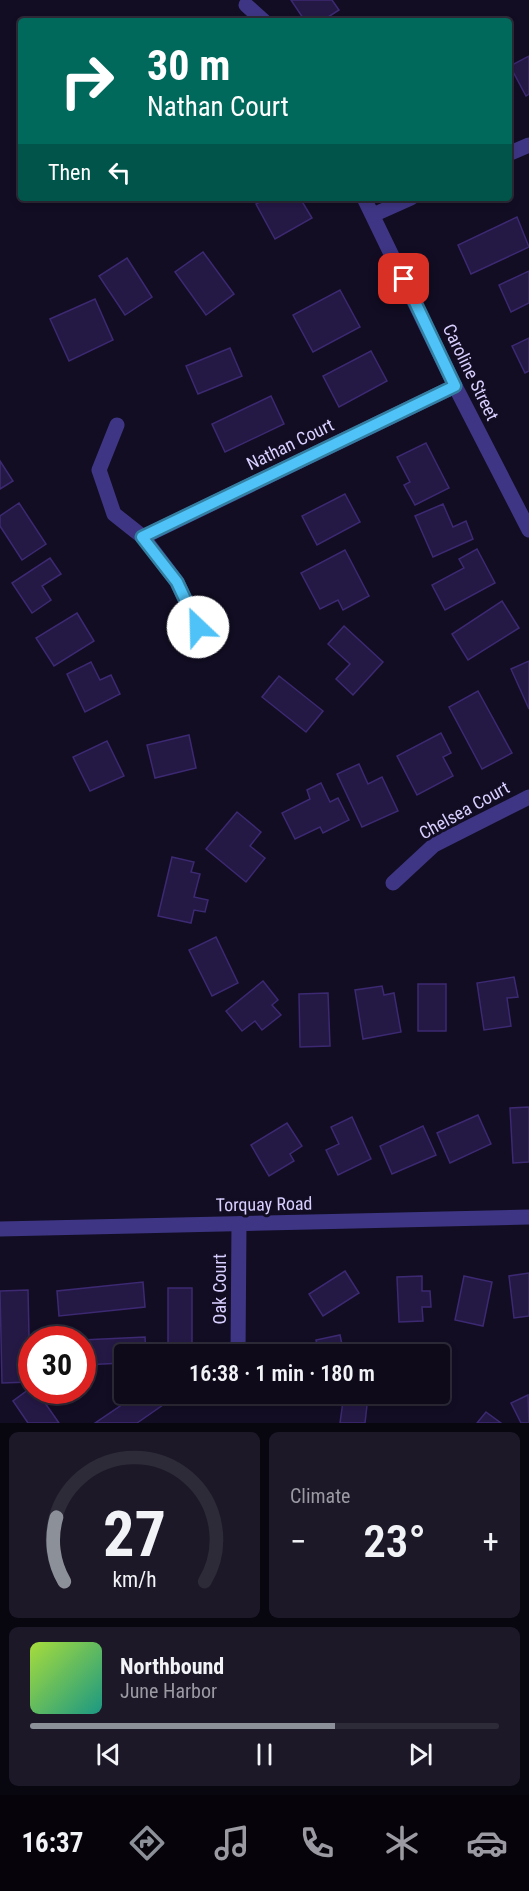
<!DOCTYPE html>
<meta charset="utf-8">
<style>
:root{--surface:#0e0a1a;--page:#1c1827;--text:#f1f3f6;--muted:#9b9aa2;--line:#2e2b39;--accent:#8c9099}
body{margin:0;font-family:"Roboto Condensed",sans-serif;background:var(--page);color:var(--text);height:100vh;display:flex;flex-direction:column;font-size:22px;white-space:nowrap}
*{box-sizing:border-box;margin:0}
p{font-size:20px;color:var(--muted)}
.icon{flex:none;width:33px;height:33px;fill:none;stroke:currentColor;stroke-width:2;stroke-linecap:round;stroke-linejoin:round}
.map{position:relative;height:1423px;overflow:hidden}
.panel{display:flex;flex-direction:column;gap:9px;padding:9px;background:#08060e;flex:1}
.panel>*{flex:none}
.guide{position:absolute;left:18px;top:18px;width:494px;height:183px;border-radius:6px;box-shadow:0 3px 9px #0003,0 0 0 2px var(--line);background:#00695c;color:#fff;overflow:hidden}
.speed{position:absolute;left:18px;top:1326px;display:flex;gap:12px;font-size:30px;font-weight:700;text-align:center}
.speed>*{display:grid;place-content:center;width:78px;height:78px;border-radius:50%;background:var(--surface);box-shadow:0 3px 9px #0003,0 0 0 2px var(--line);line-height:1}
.speed .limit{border:9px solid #d22;background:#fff;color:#111}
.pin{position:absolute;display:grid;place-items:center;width:51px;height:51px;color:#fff;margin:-26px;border-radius:12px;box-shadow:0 3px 9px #0006}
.me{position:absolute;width:66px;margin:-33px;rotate:336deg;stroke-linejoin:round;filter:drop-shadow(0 0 4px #0008)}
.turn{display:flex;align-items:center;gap:21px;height:126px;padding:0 30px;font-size:27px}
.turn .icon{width:78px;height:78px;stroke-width:2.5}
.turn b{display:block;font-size:42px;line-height:51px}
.then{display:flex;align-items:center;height:57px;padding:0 30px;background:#0003;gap:12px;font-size:22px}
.big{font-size:45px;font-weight:600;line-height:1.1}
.panel .tile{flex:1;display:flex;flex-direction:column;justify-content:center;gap:9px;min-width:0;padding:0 21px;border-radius:9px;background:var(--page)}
.panel .dial{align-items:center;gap:0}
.dial svg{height:156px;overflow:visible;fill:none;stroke:var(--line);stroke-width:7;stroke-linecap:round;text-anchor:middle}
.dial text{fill:var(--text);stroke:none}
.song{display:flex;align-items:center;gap:18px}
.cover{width:72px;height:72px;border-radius:9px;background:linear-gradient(135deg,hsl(80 70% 55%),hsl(170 70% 35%))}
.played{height:6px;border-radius:3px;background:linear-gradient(90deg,var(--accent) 65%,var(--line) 65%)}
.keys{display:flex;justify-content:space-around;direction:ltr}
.heat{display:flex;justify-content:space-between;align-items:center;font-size:33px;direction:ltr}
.panel .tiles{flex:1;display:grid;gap:9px;grid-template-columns:1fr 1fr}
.tile:last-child{grid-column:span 2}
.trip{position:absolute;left:114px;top:1344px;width:336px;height:60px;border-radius:6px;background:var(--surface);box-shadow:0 3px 9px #0003,0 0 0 2px var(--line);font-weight:600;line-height:60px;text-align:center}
.menu{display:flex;height:96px;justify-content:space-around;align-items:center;background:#06040a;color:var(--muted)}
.menu .icon{width:42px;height:42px}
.menu .current{color:var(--accent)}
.menu b{font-size:27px;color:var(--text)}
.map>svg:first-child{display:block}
</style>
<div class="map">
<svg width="529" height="1423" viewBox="0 0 529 1423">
<rect width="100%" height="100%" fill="#120d23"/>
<g fill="#241845" stroke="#3c2972" stroke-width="1.5">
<polygon points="291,0 332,0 339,10 322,21 305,21"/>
<polygon points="529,56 529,94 526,96 510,66"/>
<polygon points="267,198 300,198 312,218 275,239 256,204"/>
<polygon points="517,217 529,247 471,274 458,245"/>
<polygon points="203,252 234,294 206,315 175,272"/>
<polygon points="127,258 152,297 125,315 99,276"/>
<polygon points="529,271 529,303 511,312 499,285"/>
<polygon points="340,290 360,327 313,352 293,315"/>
<polygon points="95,299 113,340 69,361 50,319"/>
<polygon points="529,338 529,371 525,373 512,346"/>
<polygon points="230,348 242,376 198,394 186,366"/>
<polygon points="371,351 387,381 339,407 323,376"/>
<polygon points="271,396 284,424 225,452 212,424"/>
<polygon points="426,443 449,488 415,505 404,485 410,482 397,457"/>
<polygon points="0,461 13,481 0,489"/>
<polygon points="345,494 360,522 317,545 302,516"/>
<polygon points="19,503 46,544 22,560 0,526 0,516"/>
<polygon points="443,504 453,527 466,521 473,539 433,557 415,516"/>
<polygon points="477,549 495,583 445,610 432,585 464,568 459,559"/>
<polygon points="345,550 369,596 343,610 338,600 320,609 301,573"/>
<polygon points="50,558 61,574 42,586 51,600 32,613 12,583"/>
<polygon points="502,601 519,628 468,660 452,634"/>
<polygon points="77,613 94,641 54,666 36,638"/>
<polygon points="344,626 383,662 353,695 336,679 350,664 328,644"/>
<polygon points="529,661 529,709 511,669"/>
<polygon points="91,662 100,680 111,675 120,694 85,712 67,674"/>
<polygon points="279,676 323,711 306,732 262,697"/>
<polygon points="478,691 512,753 482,769 449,707"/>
<polygon points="441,733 451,753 443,757 453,776 417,795 397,756"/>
<polygon points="189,735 196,768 155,778 147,745"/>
<polygon points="107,741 124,776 90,791 73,757"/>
<polygon points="359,764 368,784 382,777 398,811 362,827 337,774"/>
<polygon points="321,783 330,802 338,798 349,820 323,833 320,827 295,839 282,813 310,799 307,790"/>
<polygon points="237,812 261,832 250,846 265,858 246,882 206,849"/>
<polygon points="172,857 194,862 191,872 200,874 194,897 208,900 205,912 194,910 191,923 158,916"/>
<polygon points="216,937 238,983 212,996 189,950"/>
<polygon points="514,977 518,997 507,998 511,1026 484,1030 477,983"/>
<polygon points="263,981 278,1000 272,1005 281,1015 262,1030 255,1021 242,1031 226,1011"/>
<rect x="418" y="984" width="28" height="47"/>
<polygon points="382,986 384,995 394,993 401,1032 363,1039 355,990"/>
<polygon points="328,993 330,1046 300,1047 299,994"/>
<polygon points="529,1107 529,1162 513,1163 510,1108"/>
<polygon points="478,1115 491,1144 450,1163 437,1133"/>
<polygon points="352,1117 371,1159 338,1175 326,1150 339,1144 331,1127"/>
<polygon points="287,1123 302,1146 290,1154 294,1161 269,1176 251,1145"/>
<polygon points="423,1126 436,1155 392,1174 380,1146"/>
<polygon points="345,1271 359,1293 323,1316 309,1294"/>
<polygon points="529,1273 529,1316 514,1318 509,1276"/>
<polygon points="422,1276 422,1291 430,1291 431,1307 422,1307 423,1321 399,1322 397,1277"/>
<polygon points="464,1276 492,1282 483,1326 455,1320"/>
<polygon points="143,1282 145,1307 59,1316 57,1291"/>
<rect x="168" y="1288" width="24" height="66"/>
<polygon points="28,1290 30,1382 2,1383 0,1291"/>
<polygon points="340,1335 344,1354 319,1354 316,1340"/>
<polygon points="145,1337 146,1354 124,1354 124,1363 82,1365 82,1340"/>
<polygon points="32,1387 32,1390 36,1390 59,1423 28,1423 13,1401"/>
<polygon points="138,1394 166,1394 170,1400 137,1423 95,1423"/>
<polygon points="528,1395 529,1423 521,1423 511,1403"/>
<polygon points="343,1401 367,1405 365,1423 340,1423"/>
<polygon points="486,1412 501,1423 477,1423"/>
</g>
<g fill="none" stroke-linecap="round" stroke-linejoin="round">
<g stroke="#3e3684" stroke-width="15">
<polyline points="246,5 264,21"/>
<polyline points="508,154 529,145"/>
<polyline points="364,198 455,386 529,530"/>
<polyline points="373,215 411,198"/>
<polyline points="117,425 99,470 114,514 143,537 177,582 198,627"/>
<polyline points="143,537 455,386"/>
<polyline points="393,883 434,845 529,797"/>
<polyline points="0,1229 529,1217"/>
<polyline points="238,1354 239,1224"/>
<polyline points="238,1398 238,1394"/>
</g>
</g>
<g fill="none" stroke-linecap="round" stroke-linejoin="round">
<g stroke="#337fa1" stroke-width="15">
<polyline id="route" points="198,627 177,582 142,537 455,386 404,279"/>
</g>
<use href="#route" stroke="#4fc3f7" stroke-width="10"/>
</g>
<g text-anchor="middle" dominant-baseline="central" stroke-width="6" stroke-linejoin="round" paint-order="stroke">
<g font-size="18" fill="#d8cfff" stroke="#120d23">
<text transform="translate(471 372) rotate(64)">Caroline Street</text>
<text transform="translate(290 444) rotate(-26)">Nathan Court</text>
<text transform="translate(464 810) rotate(-29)">Chelsea Court</text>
<text transform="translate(264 1204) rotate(-1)">Torquay Road</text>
<text transform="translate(219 1289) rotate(-90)">Oak Court</text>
</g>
</g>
</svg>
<div class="speed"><div class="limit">30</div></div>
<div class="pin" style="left:404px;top:279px;background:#d93025"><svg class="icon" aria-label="arrive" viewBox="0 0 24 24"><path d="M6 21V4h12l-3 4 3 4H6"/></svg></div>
<svg class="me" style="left:198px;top:627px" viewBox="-20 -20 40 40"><circle r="19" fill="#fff"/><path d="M0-13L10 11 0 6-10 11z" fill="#4fc3f7"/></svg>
<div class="trip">16:38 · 1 min · 180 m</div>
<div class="guide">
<div class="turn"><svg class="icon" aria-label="right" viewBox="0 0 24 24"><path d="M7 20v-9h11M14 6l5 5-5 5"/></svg><div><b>30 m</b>Nathan Court</div></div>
<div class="then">Then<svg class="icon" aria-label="left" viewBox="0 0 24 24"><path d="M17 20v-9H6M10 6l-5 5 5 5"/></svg></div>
</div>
</div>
<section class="panel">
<div class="tiles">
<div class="tile dial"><svg viewBox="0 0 100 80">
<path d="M14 69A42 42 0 1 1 86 69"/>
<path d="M14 69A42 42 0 0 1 10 36" stroke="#8c9099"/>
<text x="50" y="56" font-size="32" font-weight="700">27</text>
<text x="50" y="72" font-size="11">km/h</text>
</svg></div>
<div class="tile"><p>Climate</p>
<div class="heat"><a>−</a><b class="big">23°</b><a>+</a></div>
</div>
<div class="tile">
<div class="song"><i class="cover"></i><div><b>Northbound</b><p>June Harbor</p></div></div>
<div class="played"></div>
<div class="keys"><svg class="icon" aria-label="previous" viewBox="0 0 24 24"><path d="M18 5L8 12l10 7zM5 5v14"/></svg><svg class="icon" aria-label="pause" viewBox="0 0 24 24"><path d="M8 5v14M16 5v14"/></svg><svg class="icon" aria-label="next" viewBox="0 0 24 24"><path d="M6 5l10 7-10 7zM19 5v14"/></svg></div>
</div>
</div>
</section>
<nav class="menu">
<b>16:37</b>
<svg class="icon current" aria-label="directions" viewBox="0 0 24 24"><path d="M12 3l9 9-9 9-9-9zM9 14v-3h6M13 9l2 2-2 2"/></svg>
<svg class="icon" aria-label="music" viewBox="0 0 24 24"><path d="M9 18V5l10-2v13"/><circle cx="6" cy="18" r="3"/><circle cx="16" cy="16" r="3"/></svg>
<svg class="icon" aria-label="phone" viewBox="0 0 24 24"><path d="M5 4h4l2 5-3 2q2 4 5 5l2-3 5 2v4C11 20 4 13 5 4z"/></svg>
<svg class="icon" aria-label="climate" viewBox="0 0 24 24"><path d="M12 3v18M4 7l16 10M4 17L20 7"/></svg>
<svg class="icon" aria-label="car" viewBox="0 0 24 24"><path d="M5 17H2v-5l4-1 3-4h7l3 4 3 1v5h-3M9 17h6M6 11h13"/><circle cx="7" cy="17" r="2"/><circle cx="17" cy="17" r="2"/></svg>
</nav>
